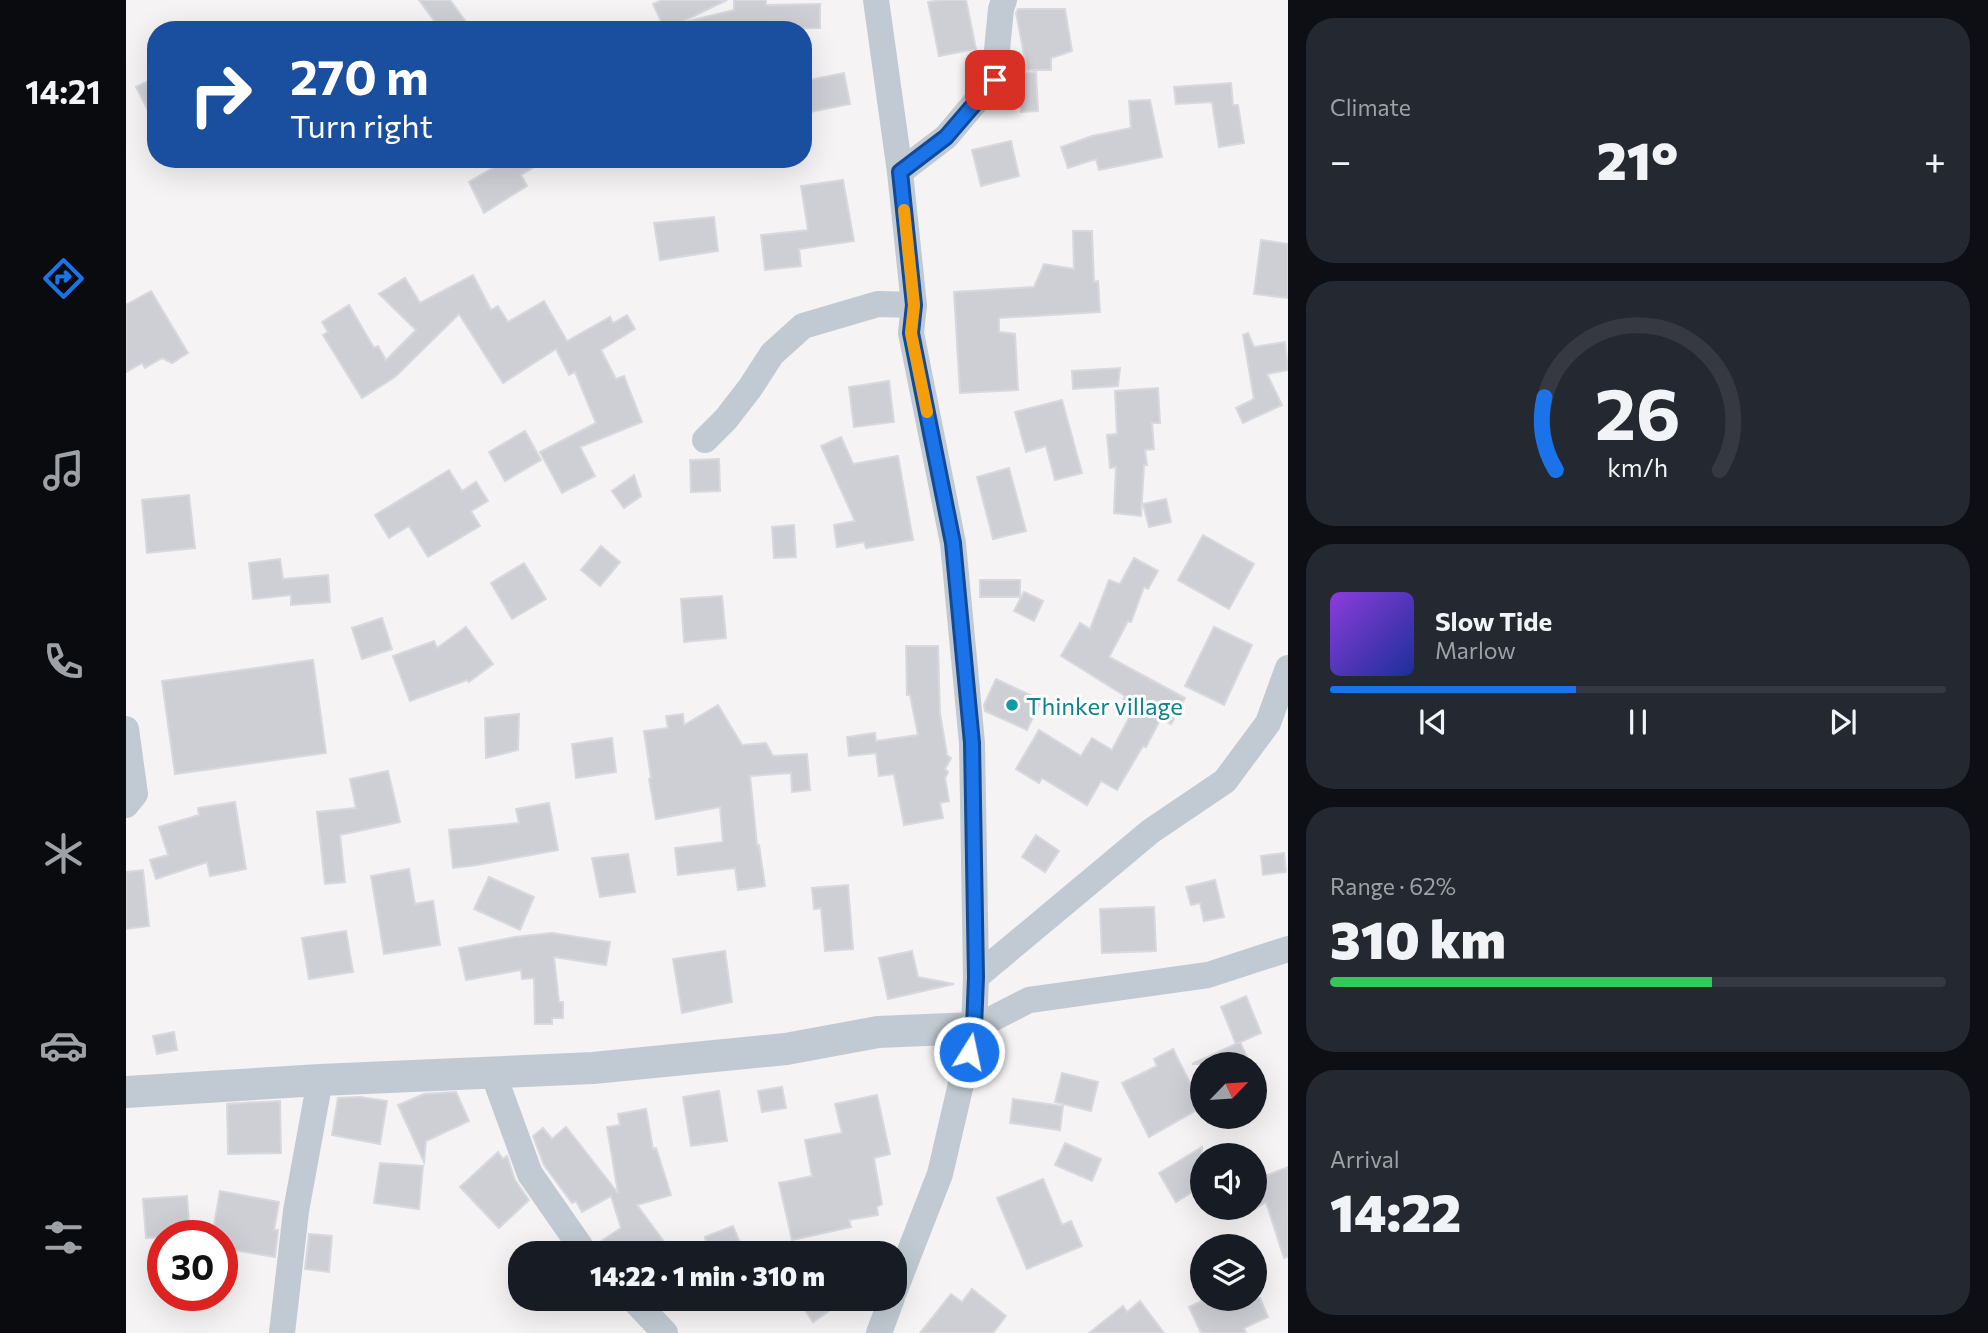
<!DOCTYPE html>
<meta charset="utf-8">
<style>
:root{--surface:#171b24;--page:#242831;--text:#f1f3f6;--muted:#9ea1a6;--line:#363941;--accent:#1a73e8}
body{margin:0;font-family:Commissioner,sans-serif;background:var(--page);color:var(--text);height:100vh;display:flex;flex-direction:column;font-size:26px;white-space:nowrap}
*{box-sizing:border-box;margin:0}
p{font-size:23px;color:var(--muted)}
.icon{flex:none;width:38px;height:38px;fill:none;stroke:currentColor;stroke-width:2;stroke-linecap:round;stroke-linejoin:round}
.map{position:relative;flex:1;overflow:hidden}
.panel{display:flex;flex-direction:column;gap:18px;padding:18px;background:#0d0f14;width:700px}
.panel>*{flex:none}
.banner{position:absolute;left:21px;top:21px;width:665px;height:147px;border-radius:28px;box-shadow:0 7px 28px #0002;background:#1a4fa0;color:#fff;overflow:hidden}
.needle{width:46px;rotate:65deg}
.buttons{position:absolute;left:1064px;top:1052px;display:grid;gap:14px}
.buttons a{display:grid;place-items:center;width:77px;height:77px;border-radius:50%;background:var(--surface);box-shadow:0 7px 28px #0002;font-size:35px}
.speed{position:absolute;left:21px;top:1220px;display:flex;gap:14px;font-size:35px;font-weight:700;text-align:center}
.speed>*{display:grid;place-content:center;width:91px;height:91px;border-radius:50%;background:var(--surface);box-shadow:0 7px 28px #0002;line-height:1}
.speed .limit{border:10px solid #d22;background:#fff;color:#111}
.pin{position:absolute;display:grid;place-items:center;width:60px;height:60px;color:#fff;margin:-30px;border-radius:14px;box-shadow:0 4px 10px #0006}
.me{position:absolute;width:77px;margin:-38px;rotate:10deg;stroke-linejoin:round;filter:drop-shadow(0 0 5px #0008)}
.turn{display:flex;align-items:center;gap:24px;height:147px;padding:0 28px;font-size:32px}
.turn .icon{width:91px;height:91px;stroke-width:2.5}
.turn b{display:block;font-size:49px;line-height:60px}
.big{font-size:52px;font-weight:800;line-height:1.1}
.panel .tile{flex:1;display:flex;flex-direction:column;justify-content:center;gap:10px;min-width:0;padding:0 24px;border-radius:28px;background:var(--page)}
.panel .dial{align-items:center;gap:0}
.dial svg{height:182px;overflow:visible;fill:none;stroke:var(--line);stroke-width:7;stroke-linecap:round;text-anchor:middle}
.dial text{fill:var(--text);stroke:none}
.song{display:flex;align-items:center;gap:21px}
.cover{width:84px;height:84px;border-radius:10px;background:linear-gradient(135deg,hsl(270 70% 55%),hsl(230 70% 35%))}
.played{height:7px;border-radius:4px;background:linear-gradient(90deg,var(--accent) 40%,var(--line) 40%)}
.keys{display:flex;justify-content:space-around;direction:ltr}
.heat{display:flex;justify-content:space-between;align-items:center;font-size:38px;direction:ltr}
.charge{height:10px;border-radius:5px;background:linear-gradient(90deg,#34c759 62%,var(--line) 0)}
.trip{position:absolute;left:382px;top:1241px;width:399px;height:70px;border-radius:28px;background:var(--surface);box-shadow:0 7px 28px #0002;font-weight:800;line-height:70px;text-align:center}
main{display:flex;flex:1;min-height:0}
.dock{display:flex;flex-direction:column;width:126px;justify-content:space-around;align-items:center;background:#090b0e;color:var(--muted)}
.dock .icon{width:49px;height:49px}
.dock .selected{color:var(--accent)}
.dock b{font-size:32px;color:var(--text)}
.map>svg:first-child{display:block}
</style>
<main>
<nav class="dock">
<b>14:21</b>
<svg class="icon selected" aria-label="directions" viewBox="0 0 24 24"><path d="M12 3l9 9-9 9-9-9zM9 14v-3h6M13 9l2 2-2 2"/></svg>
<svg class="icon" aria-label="music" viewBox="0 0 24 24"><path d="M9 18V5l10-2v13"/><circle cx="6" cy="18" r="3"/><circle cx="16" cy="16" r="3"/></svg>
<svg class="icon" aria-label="phone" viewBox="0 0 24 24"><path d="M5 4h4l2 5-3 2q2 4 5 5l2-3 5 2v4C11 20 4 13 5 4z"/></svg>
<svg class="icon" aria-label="climate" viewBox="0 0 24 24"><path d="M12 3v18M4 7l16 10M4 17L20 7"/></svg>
<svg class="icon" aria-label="car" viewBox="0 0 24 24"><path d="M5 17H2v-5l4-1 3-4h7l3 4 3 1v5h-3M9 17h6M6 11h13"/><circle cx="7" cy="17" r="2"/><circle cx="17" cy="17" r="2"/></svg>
<svg class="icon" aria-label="filters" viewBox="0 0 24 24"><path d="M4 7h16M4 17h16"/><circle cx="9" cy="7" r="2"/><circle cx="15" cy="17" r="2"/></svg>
</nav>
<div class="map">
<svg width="1162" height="1333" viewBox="0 0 1162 1333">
<rect width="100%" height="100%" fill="#f5f3f3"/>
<g fill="#cdcfd5" stroke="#d7d9de" stroke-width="2">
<polygon points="293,0 324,0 346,30 315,30"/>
<polygon points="536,0 601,0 539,30 527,4"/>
<polygon points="608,0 640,0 640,5 694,4 694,28 556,30 555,23 608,10"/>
<polygon points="815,0 840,0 850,49 813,56 802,2"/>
<polygon points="892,9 939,9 946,51 925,58 925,70 901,70 890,13"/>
<polygon points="910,72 912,111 895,112 893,73"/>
<polygon points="718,73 724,104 684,112 678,81"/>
<polygon points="30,77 30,126 10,87"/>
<polygon points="1105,83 1107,105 1112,105 1118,143 1093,147 1086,102 1050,104 1048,87"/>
<polygon points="1024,100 1036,157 973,170 970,159 942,168 935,147 966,136 1005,128 1003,101"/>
<polygon points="885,141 893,176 855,186 846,150"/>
<polygon points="367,159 422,159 395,175 401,186 358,213 343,182 370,166"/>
<polygon points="717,180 728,241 673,249 675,266 639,270 635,235 682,230 675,186"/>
<polygon points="588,217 592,251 534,260 528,223"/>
<polygon points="947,231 966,231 968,282 972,281 974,312 873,318 873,332 889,334 892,390 834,393 828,292 908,287 918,264 948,269"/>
<polygon points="1135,240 1162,244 1162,298 1128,294"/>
<polygon points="347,275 365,310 372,306 382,322 418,301 441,341 484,317 487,323 501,315 509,329 475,350 490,379 498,376 516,422 454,447 469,476 436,493 414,452 470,423 449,372 443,375 430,349 377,383 333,314 269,377 236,398 197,335 202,332 196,322 223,305 248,348 252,346 260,360 290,330 253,294 279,278 294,303"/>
<polygon points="25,291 62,353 46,363 36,358 19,368 16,363 0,372 0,305"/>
<polygon points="1122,333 1128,347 1159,342 1162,370 1141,374 1156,405 1117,423 1110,408 1128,399 1117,335"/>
<polygon points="994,368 992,386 947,389 946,371"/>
<polygon points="763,381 768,422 728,427 723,387"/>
<polygon points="1032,388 1034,423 1026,423 1028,449 1019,450 1021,465 1018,465 1015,516 988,513 990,467 984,468 981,435 991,434 989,391"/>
<polygon points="936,400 956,473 929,480 920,446 900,452 889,412"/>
<polygon points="399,431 415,460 379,481 363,452"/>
<polygon points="715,437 727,464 772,456 787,540 740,548 738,542 711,547 708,525 729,521 695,446"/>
<polygon points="593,459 594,491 565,492 564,460"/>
<polygon points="883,468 900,531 867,539 851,477"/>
<polygon points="323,470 336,491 350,482 362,501 345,511 354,526 302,557 283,526 263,538 249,515"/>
<polygon points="508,475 515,496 498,508 486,491"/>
<polygon points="63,495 69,548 21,553 16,500"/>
<polygon points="1040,499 1045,522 1023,527 1017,504"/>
<polygon points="668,525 670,557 648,558 646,527"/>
<polygon points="1077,535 1128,564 1103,609 1052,580"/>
<polygon points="475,546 494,562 474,586 455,570"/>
<polygon points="1008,558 1032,571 1022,589 1018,587 1005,622 1002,621 983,657 1059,698 1045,724 1035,718 1020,747 1017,746 991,790 975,781 961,805 916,778 913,783 890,769 913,730 955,756 966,738 986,750 1004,716 992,710 999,696 935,656 954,623 964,629 983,580 994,584"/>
<polygon points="154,559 157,579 202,575 204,602 165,605 165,595 127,599 123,563"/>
<polygon points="398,563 420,599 386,619 365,583"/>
<rect x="854" y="580" width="40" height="17"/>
<polygon points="898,592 917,601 908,621 888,611"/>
<polygon points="596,596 600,638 558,642 555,599"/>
<polygon points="256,618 266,649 236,659 226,628"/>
<polygon points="340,627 367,664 343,682 341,680 284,701 267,656 308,641 311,648"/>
<polygon points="1088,627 1126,645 1098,705 1059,686"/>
<polygon points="780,646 812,646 814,713 821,755 825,758 819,769 822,772 819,778 823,801 814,803 817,818 778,825 768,774 753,776 750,753 723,756 721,737 749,733 750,741 792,735 784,695 781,695"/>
<polygon points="187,660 200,753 49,774 36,681"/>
<polygon points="870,679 915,700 901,730 859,711 858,705"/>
<polygon points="592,705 616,745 640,743 647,756 681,754 684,790 666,792 665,773 624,776 631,845 633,845 639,886 612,890 609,868 552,875 549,848 597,842 594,807 530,819 523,779 525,778 518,731 542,728 540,716 557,714 558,725"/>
<polygon points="393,714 392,750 360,758 359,718"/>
<polygon points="486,738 490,772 450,778 446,744"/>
<polygon points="262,771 274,822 214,835 219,882 199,884 191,812 230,808 224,779"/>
<polygon points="109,802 120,869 84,876 81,862 30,879 24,860 42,855 33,827 73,815 72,808"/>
<polygon points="423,803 432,850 351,865 327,868 323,830 393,823 390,809"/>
<polygon points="910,835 933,851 919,872 896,857"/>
<polygon points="1158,853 1160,872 1137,875 1135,856"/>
<polygon points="502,854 509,892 474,897 466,858"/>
<polygon points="283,869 289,904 307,901 314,945 258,954 245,876"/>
<polygon points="17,870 23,926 0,929 0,872"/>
<polygon points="363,877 408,897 394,930 348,909"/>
<polygon points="1089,880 1098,917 1078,921 1074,903 1065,905 1060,887"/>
<polygon points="722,885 727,949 699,951 695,908 688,909 686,888"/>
<polygon points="1028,907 1030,951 976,953 974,909"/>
<polygon points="220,931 227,972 183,979 176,938"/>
<polygon points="426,933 484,942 480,965 428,957 433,1002 437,1002 437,1018 426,1018 426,1024 409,1024 408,978 396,979 395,970 340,980 333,948 389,937"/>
<polygon points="599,951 606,1002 556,1013 547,959"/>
<polygon points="786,951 792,977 828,984 762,999 753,958"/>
<polygon points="1120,996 1135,1033 1110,1044 1095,1007"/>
<polygon points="48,1032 51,1050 31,1054 27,1036"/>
<polygon points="1114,1042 1124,1064 1066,1064"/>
<polygon points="1047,1049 1076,1107 1023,1137 996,1083 1031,1066 1028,1059"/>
<polygon points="936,1073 972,1082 965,1111 929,1102"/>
<polygon points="656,1087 660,1108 636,1112 632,1091"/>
<polygon points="593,1091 601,1141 565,1146 557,1097"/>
<polygon points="330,1092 343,1121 300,1141 298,1162 272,1105 298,1094"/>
<polygon points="751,1095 764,1154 748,1158 756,1204 751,1207 752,1215 723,1220 725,1227 666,1240 653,1183 686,1176 679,1140 716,1133 709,1104"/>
<polygon points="234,1097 261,1101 254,1144 206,1135 212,1098"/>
<polygon points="887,1099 937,1106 934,1130 884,1123"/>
<polygon points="154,1101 155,1153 102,1154 101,1104"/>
<polygon points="520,1109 527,1149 530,1148 545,1195 511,1205 539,1243 525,1253 482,1253 474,1242 495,1228 485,1196 456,1212 450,1201 446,1203 418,1165 407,1136 417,1128 426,1139 440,1127 492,1193 481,1127 494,1125 492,1114"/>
<polygon points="939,1143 975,1159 966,1181 929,1165"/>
<polygon points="1076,1147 1076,1186 1050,1202 1033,1173"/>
<polygon points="372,1152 377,1159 381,1156 389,1180 403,1200 373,1228 334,1187"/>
<polygon points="254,1163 297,1166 293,1209 248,1203"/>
<polygon points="1162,1167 1162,1257 1158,1258 1140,1202 1129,1209 1129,1180"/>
<polygon points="917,1179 936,1225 945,1221 956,1246 901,1269 871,1198"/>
<polygon points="94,1191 153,1202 148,1230 152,1230 149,1257 96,1248 96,1236 86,1236"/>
<polygon points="61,1196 64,1236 20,1238 17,1199"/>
<polygon points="607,1226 618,1253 582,1253 579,1237"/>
<polygon points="183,1234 206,1236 203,1272 179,1269"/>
<polygon points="846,1289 880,1316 867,1333 794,1333 825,1294 836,1302"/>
<polygon points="671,1298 722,1298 687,1322"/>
<polygon points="1082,1298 1134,1298 1142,1317 1118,1328 1120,1333 1075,1333 1063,1307"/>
<polygon points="1014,1301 1038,1333 963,1333 997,1306 1001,1312"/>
</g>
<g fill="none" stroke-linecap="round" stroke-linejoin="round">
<g stroke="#c1cad2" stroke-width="26">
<polyline points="750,0 774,172 788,305 785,333 827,543 846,743 850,977 848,1028 814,1174 768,1292"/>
<polyline points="774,172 820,137 868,80 875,9 878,0"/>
<polyline points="579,440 600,419 624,388 646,354 677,326 752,304 788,305"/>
<polyline points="0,729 9,794 0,805"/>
<polyline points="850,977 1025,831 1099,781 1142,723 1162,668"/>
<polyline points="848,1028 903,1000 1082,975 1162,949"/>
<polyline points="367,1073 404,1174 459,1253"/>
<polyline points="506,1298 539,1333"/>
<polyline points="156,1333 170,1211 194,1080"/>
<polyline points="753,1333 766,1298"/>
</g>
<polyline stroke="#c1cad2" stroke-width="32" points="0,1092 194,1080 467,1068 660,1049 752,1032 848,1028"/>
</g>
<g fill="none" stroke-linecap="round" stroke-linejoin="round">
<g stroke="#114b97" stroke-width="18">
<polyline id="route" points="843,1052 848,1028 850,977 846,743 827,543 785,333 788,305 774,172 820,137 869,80"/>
</g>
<use href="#route" stroke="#1a73e8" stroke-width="12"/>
<polyline stroke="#f59e0b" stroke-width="12" points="778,210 788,305 785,333 801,412"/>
</g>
<circle fill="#0f9aa8" stroke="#fff" stroke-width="2.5" cx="886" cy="705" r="7"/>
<g text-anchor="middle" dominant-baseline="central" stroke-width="6" stroke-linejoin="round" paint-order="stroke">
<g font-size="24" fill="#0d838f" stroke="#fff" text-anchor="start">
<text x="900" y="705">Thinker village</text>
</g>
</g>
</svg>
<div class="buttons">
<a><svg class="needle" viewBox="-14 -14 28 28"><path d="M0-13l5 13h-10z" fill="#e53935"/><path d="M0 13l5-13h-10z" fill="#9ea1a6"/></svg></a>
<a><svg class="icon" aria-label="sound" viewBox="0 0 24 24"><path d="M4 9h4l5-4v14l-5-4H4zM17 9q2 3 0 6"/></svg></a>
<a><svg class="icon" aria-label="layers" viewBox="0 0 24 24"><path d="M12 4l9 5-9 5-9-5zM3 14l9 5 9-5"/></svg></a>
</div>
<div class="speed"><div class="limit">30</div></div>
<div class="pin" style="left:869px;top:80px;background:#d93025"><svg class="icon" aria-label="arrive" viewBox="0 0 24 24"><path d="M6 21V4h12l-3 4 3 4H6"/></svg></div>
<svg class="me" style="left:843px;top:1052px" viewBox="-20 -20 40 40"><circle r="17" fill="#1a73e8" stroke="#fff" stroke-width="3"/><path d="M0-11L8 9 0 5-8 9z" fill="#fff"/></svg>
<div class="trip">14:22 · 1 min · 310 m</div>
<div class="banner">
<div class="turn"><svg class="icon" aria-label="right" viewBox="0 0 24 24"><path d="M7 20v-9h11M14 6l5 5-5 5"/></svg><div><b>270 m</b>Turn right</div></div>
</div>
</div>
<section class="panel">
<div class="tile"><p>Climate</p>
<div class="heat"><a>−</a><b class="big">21°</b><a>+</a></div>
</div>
<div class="tile dial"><svg viewBox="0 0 100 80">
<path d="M14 69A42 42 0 1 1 86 69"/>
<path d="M14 69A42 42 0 0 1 9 37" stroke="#1a73e8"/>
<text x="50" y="56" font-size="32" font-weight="700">26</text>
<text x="50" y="72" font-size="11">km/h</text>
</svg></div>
<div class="tile">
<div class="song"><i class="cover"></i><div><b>Slow Tide</b><p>Marlow</p></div></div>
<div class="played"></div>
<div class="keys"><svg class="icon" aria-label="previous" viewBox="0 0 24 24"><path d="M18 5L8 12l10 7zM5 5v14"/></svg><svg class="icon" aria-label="pause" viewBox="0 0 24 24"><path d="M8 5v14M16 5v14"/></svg><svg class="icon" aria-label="next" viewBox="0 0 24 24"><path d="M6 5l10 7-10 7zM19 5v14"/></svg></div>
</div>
<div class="tile"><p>Range · 62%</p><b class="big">310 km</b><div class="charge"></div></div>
<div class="tile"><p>Arrival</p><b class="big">14:22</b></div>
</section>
</main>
